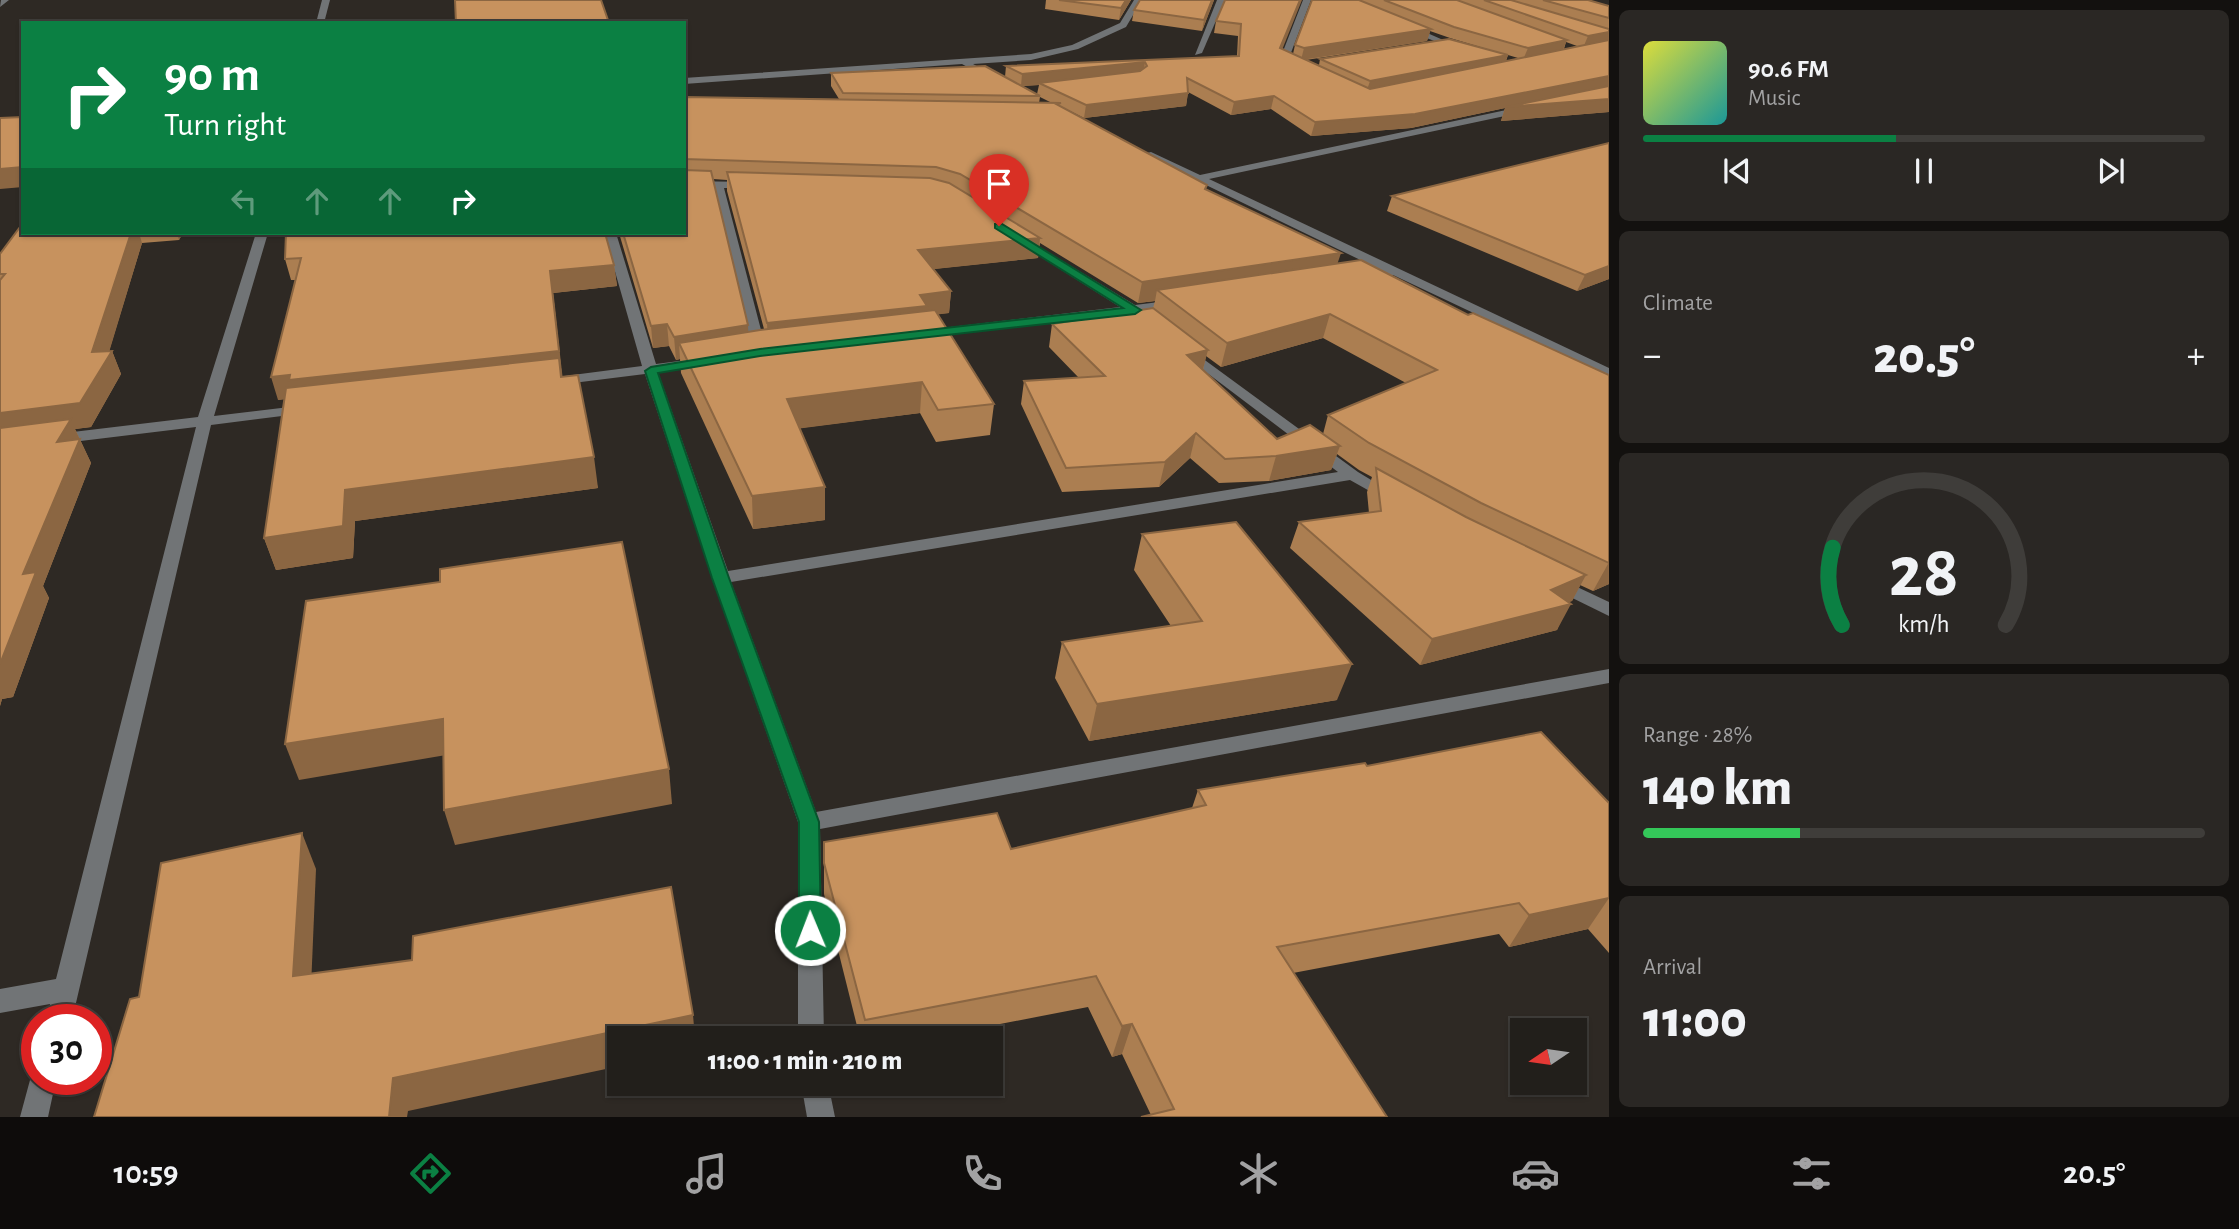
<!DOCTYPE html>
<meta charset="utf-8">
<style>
:root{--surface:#221f1b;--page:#2a2724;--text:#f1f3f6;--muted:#a2a2a3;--line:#3f3d3a;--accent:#0b8043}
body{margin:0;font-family:"Alegreya Sans",sans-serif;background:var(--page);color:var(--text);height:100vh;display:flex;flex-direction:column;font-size:26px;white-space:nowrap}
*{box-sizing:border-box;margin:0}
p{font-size:23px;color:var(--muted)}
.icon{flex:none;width:38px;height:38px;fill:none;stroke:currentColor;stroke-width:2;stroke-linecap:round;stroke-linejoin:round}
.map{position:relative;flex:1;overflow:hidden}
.panel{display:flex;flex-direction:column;gap:10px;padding:10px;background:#13110f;width:630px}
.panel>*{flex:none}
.banner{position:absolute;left:21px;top:21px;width:665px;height:214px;border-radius:0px;box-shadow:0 2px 5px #0004,0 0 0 2px var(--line);background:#0b8043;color:#fff;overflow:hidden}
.needle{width:46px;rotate:257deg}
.buttons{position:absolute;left:1510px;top:1018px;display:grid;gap:14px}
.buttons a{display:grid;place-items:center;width:77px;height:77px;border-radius:0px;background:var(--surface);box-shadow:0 2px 5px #0004,0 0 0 2px var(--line);font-size:35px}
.speed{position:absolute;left:21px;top:1004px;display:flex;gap:14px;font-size:35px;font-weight:700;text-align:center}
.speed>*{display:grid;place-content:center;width:91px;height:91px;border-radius:50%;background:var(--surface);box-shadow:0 2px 5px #0004,0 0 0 2px var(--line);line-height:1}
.speed .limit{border:10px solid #d22;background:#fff;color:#111}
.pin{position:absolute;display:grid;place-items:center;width:60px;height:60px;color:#fff;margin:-72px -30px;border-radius:50% 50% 50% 0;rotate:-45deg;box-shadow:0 0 7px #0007}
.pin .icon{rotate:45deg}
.me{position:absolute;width:77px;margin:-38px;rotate:359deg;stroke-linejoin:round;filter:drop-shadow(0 0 5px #0008)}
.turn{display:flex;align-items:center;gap:24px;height:147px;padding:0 28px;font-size:32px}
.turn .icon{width:91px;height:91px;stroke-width:2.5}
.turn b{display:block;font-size:49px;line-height:60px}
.lanes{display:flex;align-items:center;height:66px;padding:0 28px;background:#0003;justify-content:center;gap:35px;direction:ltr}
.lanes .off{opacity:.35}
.big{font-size:52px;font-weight:800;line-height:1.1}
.panel .widget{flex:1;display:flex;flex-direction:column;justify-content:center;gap:10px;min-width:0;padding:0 24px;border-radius:10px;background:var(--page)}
.panel .dial{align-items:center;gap:0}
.dial svg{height:182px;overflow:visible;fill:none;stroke:var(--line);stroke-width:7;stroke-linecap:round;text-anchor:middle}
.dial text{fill:var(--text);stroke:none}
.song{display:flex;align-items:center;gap:21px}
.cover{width:84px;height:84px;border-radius:10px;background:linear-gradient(135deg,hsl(60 70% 55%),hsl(180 70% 35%))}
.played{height:7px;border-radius:4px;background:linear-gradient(90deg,var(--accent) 45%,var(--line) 45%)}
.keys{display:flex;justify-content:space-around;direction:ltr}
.heat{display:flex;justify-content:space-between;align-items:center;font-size:38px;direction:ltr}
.charge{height:10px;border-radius:5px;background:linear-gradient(90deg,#34c759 28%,var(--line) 0)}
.trip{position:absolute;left:607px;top:1026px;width:396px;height:70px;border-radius:0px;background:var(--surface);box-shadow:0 2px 5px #0004,0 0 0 2px var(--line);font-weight:800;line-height:70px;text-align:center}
.menu{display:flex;height:112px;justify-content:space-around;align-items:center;background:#0e0c0b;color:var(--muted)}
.menu .icon{width:49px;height:49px}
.menu .selected{color:var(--accent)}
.menu b{font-size:32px;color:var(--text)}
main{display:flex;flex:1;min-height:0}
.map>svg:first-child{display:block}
</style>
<main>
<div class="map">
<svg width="1609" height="1117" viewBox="0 0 1609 1117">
<rect width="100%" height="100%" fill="#2e2924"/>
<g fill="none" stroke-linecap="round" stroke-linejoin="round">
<g fill="#717476" fill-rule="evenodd">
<polygon points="9,0 0,7 1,0"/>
<polygon points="322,0 330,0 324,23 316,23"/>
<polygon points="1134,0 1142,0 1126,27 1078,49 1031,60 973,64 996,76 997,78 993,81 962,64 684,84 684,78 1031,54 1072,45 1120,23"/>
<polygon points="1217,0 1225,0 1202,53 1195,55"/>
<polygon points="1303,0 1311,0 1289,58 1302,63 1299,68 1280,59"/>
<polygon points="1403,25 1409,25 1450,43 1426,48 1426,44 1437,42 1403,29"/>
<polygon points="1525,106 1530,109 1528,111 1209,179 1609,368 1609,377 1393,275 1358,279 1358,273 1381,270 1142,154 1151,152 1200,175"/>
<polygon points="684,181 751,182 756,185 751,188 724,188 767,353 765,356 760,357 753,353 714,188 684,187"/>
<polygon points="256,233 268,233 214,416 306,405 313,409 306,413 211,425 72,1020 46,1020 50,1004 0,1013 0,989 56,979 196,427 56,444 48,439 56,434 198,417"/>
<polygon points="604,233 616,233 656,364 702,358 709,362 702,366 658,372 728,571 1338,472 1182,354 1180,351 1187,347 1358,472 1396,495 1394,498 1382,498 1350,480 731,582 816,812 1609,669 1609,683 820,829 824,1038 798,1038 798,822 712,578 645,374 557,385 550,381 557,377 642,366"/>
<path d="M 1018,234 L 1135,305 L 1175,300 L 1181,304 C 1170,312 1149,311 1137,316 L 1130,313 L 920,337 L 920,331 L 925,330 L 1120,307 L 1014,240 L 1012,238 Z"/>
<polygon points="1556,577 1609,602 1609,616 1550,587 1547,583"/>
<polygon points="37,1069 37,1080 56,1080 48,1117 20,1117 30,1080"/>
<polygon points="801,1083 828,1083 835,1117 807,1117"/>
</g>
</g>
<g fill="#ab7e51" fill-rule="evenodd">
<polygon points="1046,0 1131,0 1119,20 1045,9"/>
<polygon points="1140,0 1214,0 1202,31 1132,21 1134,10"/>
<path d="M 1225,0 L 1282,49 L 1293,54 L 1295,45 L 1312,0 L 1588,0 L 1609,6 L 1609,112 L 1501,121 L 1505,108 L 1411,128 L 1311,136 L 1271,109 L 1231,115 L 1188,92 L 1186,106 L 1084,118 L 1064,108 L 1338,264 L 1468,315 L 1609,375 L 1609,584 L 1593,591 L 1580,585 L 1572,601 L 1568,602 L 1557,630 L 1420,665 L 1290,548 L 1299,522 L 1369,513 L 1367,492 L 1372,477 L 1359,470 L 1337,454 L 1331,470 L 1269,481 L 1219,483 L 1190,458 L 1159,487 L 1062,492 L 1021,404 L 1024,381 L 1079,378 L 1049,347 L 1052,324 L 1153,308 L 1155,301 L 1138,303 L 1040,243 L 1038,258 L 933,269 L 951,291 L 949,313 L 937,314 L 994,404 L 990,435 L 936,442 L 920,413 L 800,428 L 825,520 L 753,529 L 681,373 L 680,359 L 676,360 L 669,346 L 653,348 L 619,233 L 684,233 L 684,97 L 839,99 L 831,86 L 831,73 L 1005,77 L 1006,66 L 1237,56 L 1238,36 L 1214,33 L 1216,21 ZM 1430,31 L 1450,38 L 1487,49 L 1320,59 L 1319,65 L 1306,60 L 1427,41 ZM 1566,42 L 1577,46 L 1564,49 ZM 1508,55 L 1518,58 L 1506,61 ZM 1039,85 L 1037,94 L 1022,86 ZM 1040,97 L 1052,103 L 1039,103 ZM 713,179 L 727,180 L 727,191 L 764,329 L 748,332 L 748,325 ZM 1323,338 L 1406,383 L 1328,415 L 1323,434 L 1277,439 L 1203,370 L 1206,356 L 1221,367 Z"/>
<polygon points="1609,143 1609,279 1577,291 1387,211 1392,196"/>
<polygon points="23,233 183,233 179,240 142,243 109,351 112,351 121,374 91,427 75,429 91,463 43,586 49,598 13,697 2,699 0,706 0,254"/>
<polygon points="286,233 614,265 617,286 553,293 562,377 598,488 355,521 353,558 276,570 264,538 284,399 278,400 295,280 291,280 285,259"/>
<polygon points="1142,534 1337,700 1089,741 1055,678 1062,642 1171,626 1134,570"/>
<polygon points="1367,766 1609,803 1609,953 1588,929 1509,947 1499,934 1293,973 1387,1117 1151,1115 1122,1054 1112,1057 1088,1007 928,1038 860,1038 824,894 824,842 1011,849 1192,808 1198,790"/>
</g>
<g fill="#8b6642">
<polygon points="1126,0 1131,0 1119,20 1121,8"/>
<polygon points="1212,0 1214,0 1202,31 1204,20"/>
<polygon points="1300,0 1302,0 1278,60 1280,48"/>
<polygon points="1431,29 1427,41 1301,60 1304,48"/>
<polygon points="1609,32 1609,42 1583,48 1588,36"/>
<polygon points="1567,40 1562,52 1523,60 1528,48"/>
<polygon points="1508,55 1505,63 1367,90 1370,81"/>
<polygon points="1145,62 1143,75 1039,83 1039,85 1021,86 1022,74"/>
<polygon points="1609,76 1609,112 1501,121 1505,108 1411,128 1311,136 1315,122"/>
<polygon points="1188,93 1186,106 1084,118 1086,105"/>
<polygon points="1274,96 1271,109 1231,115 1234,102"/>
<polygon points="23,167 23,187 0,189 0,169"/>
<polygon points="131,233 139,233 142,243 107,359 112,351 121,374 91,427 75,429 91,463 43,586 49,598 13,697 2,699 0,706 0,664 23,574 0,438 0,413 92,352"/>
<polygon points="177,233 183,233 179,240"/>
<polygon points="1040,238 1038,258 916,271 918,250"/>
<polygon points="1341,253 1334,274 1157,290 1155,301 1138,303 1142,282"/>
<polygon points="614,265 617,286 553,293 566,407 295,398 278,400 271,377 550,271"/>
<polygon points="1609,266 1609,279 1577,291 1585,275"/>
<polygon points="951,291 949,313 926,316 768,345 767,323 920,295"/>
<polygon points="1330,314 1323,338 1221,367 1227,343"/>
<polygon points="667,324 669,346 653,348 651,326"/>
<polygon points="748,325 749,348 679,343 680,359 676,360 674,337"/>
<polygon points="1208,350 1202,373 1187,355"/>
<polygon points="922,382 920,413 788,430 787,399"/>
<polygon points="1196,433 1190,458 1159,487 1165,462"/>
<polygon points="1340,446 1331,470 1269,481 1276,456"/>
<polygon points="594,457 598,488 355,521 353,558 276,570 264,538 345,490"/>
<polygon points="825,487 825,520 753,529 752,496"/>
<polygon points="1609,563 1609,584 1593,591 1608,564"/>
<polygon points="1586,575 1572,601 1554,608 1571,604 1557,630 1420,665 1432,639"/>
<polygon points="1352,664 1337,700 1089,741 1097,704"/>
<polygon points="443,719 452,754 299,780 285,744"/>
<polygon points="669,769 672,804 455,845 444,810"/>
<polygon points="302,833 316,869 310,1011 293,976"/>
<polygon points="1609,898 1588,929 1509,947 1529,915"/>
<polygon points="693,1015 695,1038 620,1038 620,1066 408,1111 407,1117 389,1117 393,1078"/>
<polygon points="1132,1024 1122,1054 1112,1057 1122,1026"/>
</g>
<g fill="#c7925e" stroke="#8b6642" stroke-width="2">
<polygon points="455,0 601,0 609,23 456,23"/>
<polygon points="1059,0 1126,0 1121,8"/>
<polygon points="1140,0 1212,0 1204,20 1134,10"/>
<polygon points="1225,0 1300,0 1280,48 1370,89 1609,40 1609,76 1415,114 1315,122 1274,96 1234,102 1187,78 1188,93 1086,105 1039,83 1140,71 1147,66 1145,62 1022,74 1006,66 1239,56 1241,24 1216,21"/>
<polygon points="1312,0 1359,0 1431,29 1304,48 1295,45"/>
<polygon points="1384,0 1457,0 1567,40 1528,48 1454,27"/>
<polygon points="1484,0 1511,0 1609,29 1609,32 1588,36"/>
<polygon points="1543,0 1588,0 1609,6 1609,18"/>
<polygon points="1449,39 1508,55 1370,81 1320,59"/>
<polygon points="985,66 1040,96 843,93 831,73"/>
<polygon points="1609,86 1609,99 1506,107"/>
<polygon points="684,97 1061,103 1056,104 1207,185 1205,189 1341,253 1142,282 960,174 936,167 684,159"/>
<polygon points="23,117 23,167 0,169 0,118"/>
<polygon points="1609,143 1609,266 1585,275 1392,196"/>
<polygon points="684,170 711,171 748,325 674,337 667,324 651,326 623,233 684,233"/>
<polygon points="727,172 930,178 949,183 1040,238 918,250 951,291 920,295 927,306 767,323"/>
<polygon points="23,223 23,233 131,233 92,352 112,351 80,403 0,413 0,280 5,274 0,274 0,254"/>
<polygon points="286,233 605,233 614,265 550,271 559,351 289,380 290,375 271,377 301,258 285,259"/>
<polygon points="1361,260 1468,315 1473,313 1609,375 1609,563 1481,503 1369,443 1328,415 1437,370 1330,314 1227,343 1157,290"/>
<polygon points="1153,308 1208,350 1187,355 1277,439 1310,425 1340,446 1276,456 1225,459 1196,433 1165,462 1066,468 1024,381 1105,376 1052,324"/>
<polygon points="935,310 994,404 938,410 922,382 787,399 825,487 752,496 679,343 760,330"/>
<polygon points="559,358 561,377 578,375 594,457 345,490 343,526 264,538 286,388"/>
<polygon points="71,419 57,442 80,439 23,574 36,572 0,664 0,428"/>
<polygon points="1376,468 1466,517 1586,575 1551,590 1571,604 1432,639 1299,522 1381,511"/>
<polygon points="1236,522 1352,664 1097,704 1062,642 1202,621 1142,534"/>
<polygon points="622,542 669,769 444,810 443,719 285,744 306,601 440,582 440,569"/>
<polygon points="1541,732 1609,803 1609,898 1529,915 1519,903 1277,947 1387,1117 1141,1117 1174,1109 1132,1024 1122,1026 1096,976 865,1020 824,863 824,842 997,813 1011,849 1206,805 1198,790 1365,763 1367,766"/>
<polygon points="302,833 293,976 412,960 413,936 671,887 693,1015 393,1078 389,1117 94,1117 130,999 139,997 161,863"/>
</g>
<polygon fill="#0b8043" stroke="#07532c" stroke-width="2" points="995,224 1002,224 1141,310 1135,314 760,356 658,373 729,578 819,822 821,930 818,937 810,940 802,937 799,930 799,822 712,578 645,371 651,367 760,349 1123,308 995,228"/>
</svg>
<div class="buttons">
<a><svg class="needle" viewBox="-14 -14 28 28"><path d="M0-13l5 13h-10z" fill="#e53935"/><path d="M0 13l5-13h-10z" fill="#a2a2a3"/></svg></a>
</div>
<div class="speed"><div class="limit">30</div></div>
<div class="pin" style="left:999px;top:226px;background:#d93025"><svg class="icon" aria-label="arrive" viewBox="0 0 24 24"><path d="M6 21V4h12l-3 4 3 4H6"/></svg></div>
<svg class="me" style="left:810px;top:930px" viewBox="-20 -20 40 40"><circle r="17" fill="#0b8043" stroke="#fff" stroke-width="3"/><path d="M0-11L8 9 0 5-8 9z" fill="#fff"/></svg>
<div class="trip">11:00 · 1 min · 210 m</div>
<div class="banner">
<div class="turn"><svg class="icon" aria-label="right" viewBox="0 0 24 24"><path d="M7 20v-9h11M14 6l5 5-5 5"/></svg><div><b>90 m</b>Turn right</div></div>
<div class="lanes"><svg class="icon off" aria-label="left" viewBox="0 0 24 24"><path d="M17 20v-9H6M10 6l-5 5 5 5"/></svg><svg class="icon off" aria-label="ahead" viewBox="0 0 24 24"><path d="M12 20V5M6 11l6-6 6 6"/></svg><svg class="icon off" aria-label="ahead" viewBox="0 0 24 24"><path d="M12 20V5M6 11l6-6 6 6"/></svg><svg class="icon" aria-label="right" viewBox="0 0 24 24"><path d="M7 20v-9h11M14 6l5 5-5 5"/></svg></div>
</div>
</div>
<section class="panel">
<div class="widget">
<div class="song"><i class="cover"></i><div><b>90.6 FM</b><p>Music</p></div></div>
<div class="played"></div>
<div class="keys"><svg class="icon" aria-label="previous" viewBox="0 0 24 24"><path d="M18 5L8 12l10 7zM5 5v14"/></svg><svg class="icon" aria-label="pause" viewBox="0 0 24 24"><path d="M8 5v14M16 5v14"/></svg><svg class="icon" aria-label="next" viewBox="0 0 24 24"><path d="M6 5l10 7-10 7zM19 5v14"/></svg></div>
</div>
<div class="widget"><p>Climate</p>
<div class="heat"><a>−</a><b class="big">20.5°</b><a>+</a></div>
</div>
<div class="widget dial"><svg viewBox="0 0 100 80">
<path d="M14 69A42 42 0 1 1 86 69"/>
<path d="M14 69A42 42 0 0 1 10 35" stroke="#0b8043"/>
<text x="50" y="56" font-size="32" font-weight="700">28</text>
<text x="50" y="72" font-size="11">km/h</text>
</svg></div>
<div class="widget"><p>Range · 28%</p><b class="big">140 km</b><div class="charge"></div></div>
<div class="widget"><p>Arrival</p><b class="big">11:00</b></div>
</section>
</main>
<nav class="menu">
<b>10:59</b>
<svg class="icon selected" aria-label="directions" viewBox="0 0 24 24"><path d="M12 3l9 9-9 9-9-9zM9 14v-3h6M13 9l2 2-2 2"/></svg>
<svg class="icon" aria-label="music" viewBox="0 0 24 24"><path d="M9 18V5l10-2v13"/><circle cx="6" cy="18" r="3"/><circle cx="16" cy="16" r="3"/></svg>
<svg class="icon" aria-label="phone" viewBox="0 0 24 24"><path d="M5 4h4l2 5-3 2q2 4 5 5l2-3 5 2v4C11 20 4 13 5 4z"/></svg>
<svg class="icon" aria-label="climate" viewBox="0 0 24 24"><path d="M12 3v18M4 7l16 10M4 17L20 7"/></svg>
<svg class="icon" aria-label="car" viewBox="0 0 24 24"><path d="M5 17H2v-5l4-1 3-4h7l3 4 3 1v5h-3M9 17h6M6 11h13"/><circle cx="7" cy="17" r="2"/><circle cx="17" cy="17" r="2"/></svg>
<svg class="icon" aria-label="filters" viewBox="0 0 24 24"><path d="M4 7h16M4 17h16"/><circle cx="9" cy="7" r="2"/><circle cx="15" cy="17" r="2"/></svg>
<b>20.5°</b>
</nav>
